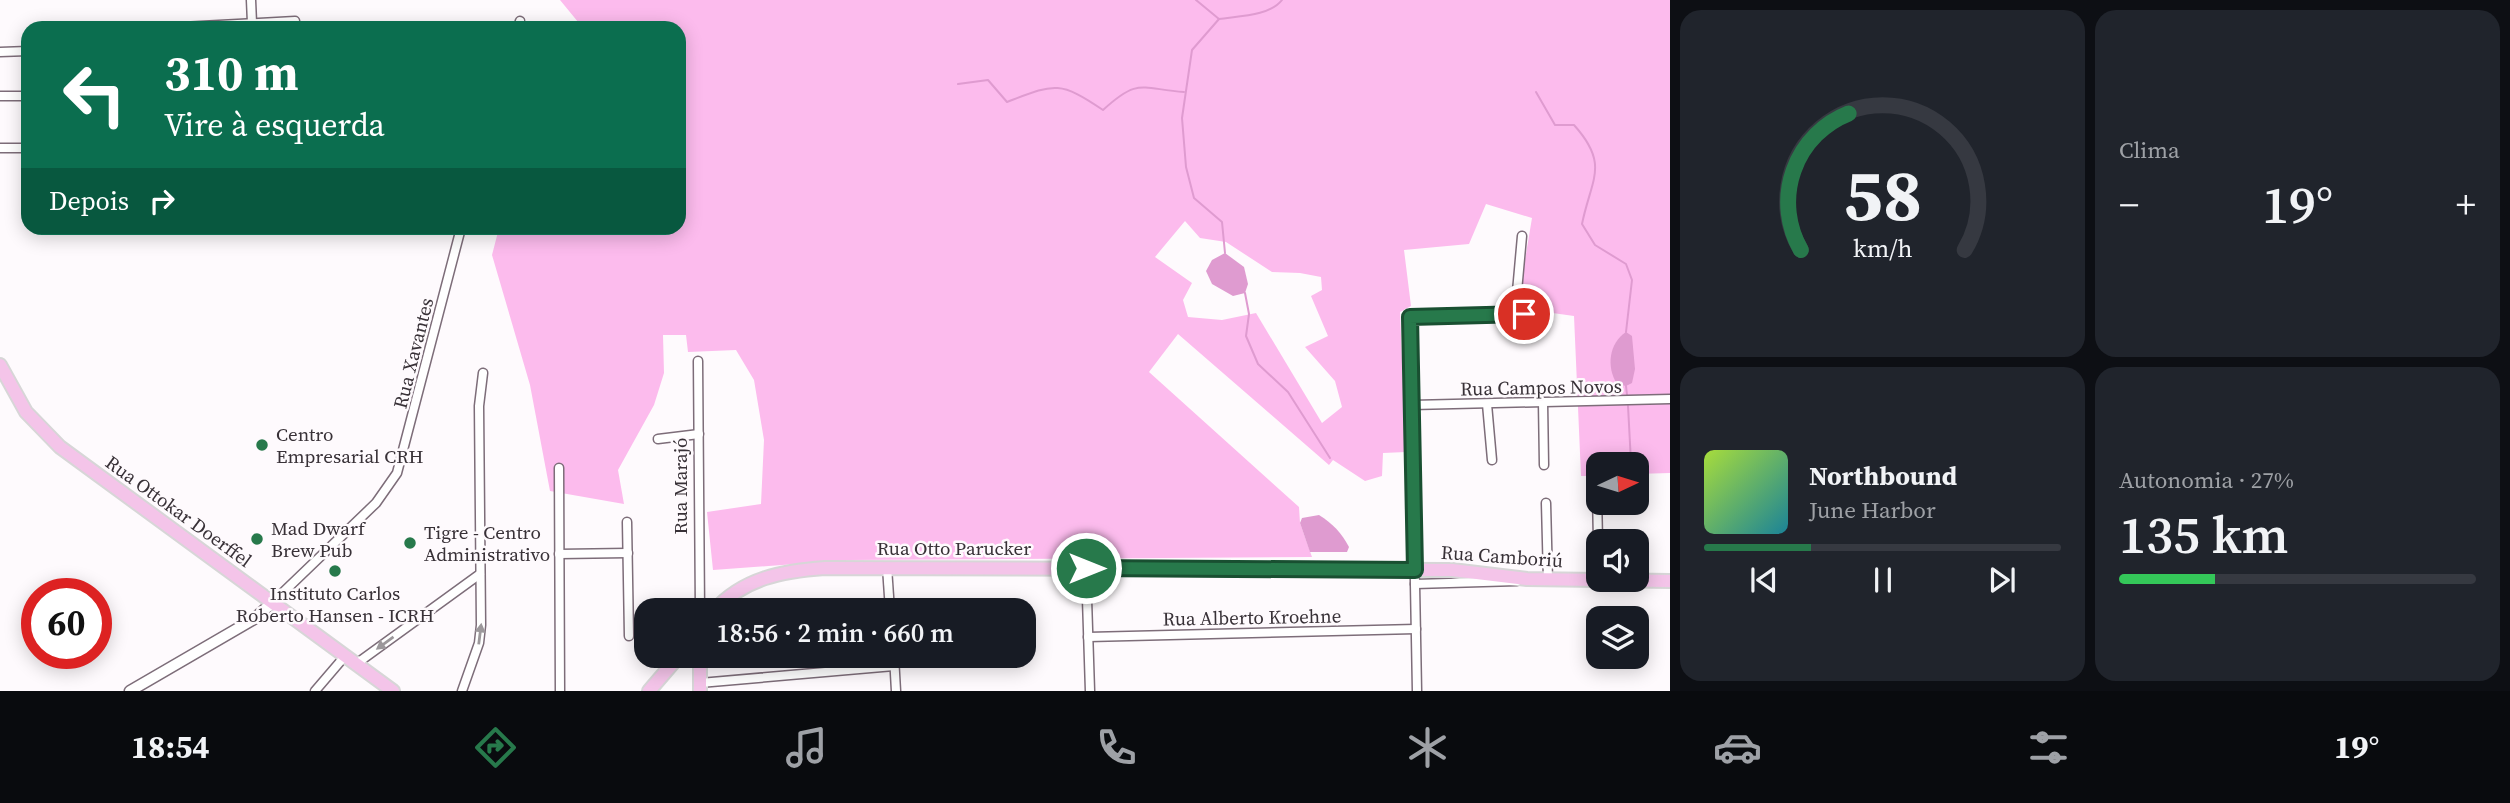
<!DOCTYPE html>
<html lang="pt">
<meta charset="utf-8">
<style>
:root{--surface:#171b24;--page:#20242c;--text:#f1f3f6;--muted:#9ea1a6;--line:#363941;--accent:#27794b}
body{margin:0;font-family:"Source Serif 4",serif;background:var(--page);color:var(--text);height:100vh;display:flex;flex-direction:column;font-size:26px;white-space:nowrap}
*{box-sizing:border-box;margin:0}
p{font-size:23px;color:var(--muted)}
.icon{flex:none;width:38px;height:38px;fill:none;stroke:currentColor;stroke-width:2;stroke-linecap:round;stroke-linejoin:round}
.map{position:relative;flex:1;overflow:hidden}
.sheet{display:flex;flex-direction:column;gap:10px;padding:10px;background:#0d0f14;width:840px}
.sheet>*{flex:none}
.top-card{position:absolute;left:21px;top:21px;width:665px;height:214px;border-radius:21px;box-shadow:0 4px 18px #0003;background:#0b6e4f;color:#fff;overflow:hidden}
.needle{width:46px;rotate:86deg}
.controls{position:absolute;left:1586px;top:452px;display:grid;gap:14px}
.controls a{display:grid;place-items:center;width:63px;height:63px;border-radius:14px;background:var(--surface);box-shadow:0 4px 18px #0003;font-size:35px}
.speed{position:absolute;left:21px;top:578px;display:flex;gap:14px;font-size:35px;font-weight:700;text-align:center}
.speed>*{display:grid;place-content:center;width:91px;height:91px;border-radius:50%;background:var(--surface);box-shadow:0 4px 18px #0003;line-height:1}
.speed .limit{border:10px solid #d22;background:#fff;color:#111}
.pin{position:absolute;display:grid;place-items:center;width:60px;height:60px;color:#fff;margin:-30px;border:4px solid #fff;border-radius:50%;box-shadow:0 2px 7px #0007}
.me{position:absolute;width:77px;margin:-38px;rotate:90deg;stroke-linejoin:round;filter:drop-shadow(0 0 5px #0008)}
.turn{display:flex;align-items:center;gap:24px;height:147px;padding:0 28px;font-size:32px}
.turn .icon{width:91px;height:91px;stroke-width:2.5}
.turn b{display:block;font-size:49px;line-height:60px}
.then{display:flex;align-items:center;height:66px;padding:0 28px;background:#0003;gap:14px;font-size:26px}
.big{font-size:52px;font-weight:600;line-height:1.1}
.sheet .card{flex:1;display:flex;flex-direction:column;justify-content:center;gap:10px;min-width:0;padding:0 24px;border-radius:21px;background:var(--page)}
.sheet .dial{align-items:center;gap:0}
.dial svg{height:182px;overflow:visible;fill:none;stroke:var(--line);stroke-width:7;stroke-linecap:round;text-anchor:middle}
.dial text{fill:var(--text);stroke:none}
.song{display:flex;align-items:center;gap:21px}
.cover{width:84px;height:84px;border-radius:10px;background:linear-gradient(135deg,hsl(80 70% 55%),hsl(190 70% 35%))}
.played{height:7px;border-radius:4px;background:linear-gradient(90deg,var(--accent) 30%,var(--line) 30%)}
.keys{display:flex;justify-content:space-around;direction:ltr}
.heat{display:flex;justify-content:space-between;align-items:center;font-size:38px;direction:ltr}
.charge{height:10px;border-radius:5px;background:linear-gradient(90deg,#34c759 27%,var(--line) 0)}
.sheet .tiles{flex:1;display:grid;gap:10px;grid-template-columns:repeat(2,1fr)}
.trip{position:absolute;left:634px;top:598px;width:402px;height:70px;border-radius:21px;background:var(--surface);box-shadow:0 4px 18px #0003;font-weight:600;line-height:70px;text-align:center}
.menu{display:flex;height:112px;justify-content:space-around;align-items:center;background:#090b0e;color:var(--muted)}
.menu .icon{width:49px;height:49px}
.menu .current{color:var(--accent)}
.menu b{font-size:32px;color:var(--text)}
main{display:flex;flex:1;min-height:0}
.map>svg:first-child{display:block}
</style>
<main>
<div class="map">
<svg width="1670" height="691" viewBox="0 0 1670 691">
<rect width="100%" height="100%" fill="#fefafd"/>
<path fill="#fcbbed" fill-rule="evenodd" d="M 560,0 L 1670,0 L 1670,473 L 1636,474 L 1636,464 L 1598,464 L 1598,476 L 1581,476 L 1574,316 L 1517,308 L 1532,218 L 1486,204 L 1469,244 L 1404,250 L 1411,306 L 1400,312 L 1406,452 L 1383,453 L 1382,476 L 1365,481 L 1333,460 L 1329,465 L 1178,334 L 1149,372 L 1299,507 L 1300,523 L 1312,557 L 849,560 L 713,570 L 707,512 L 761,504 L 764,440 L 754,380 L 736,350 L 688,352 L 686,335 L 663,335 L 664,373 L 654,405 L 618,470 L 624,504 L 550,491 L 530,385 L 492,255 L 499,228 L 679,228 L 679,28 L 583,28 ZM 1185,221 L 1200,238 L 1226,242 L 1272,272 L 1300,273 L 1321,277 L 1322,290 L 1311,296 L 1328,336 L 1305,347 L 1335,381 L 1342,407 L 1322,423 L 1256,313 L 1222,320 L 1188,317 L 1183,300 L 1192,283 L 1155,257 Z"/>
<g fill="#df9bd0">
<polygon points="1225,253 1244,267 1248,284 1245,293 1233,296 1212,284 1206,271 1212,260"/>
<path d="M 1626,332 L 1632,336 L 1635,369 L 1632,383 L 1626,386 L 1617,384 C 1606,367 1609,343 1626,332 Z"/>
<path d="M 1319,515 C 1333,524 1341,532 1349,547 L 1347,552 L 1310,552 L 1300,523 L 1302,518 Z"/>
</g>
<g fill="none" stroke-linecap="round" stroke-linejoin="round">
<g stroke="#df9bd0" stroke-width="2">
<polyline points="1196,0 1219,19"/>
<path d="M 958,84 L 988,80 L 1007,102 C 1054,84 1059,80 1103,110 C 1139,77 1141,89 1184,92"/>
<path d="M 1536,92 L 1555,125 L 1574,125 C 1610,165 1591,179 1582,224 L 1595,245 L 1626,264 L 1632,280 L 1626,332"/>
<path d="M 1225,253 L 1222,222 L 1194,198 L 1186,167 L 1182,118 L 1192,50 L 1219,19 C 1238,16 1270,16 1282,0"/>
<polyline points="1245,293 1249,314 1246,336 1258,364 1288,392 1330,458"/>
<polyline points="1626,386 1627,395"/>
<polyline points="1628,406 1631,462"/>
</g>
<g stroke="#7d6d79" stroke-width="11">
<g id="minor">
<polyline points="251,0 252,23"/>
<polyline points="163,28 295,21"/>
<polyline points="518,28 520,21"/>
<polyline points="0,52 28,51"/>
<polyline points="0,96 28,96"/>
<polyline points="0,148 28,148"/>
<polyline points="1515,314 1522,236"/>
<polyline points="698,361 700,611"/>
<polyline points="1543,402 1544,465"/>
<polyline points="1487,404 1492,460"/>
<polyline points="1412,405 1670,399"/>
<polyline points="658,439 699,434"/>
<polyline points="559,468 560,691"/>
<polyline points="1597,494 1598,541"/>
<polyline points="1546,503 1548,580"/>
<polyline points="627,522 629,636"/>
<polyline points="559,554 628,553"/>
<polyline points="887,567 890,611"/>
<polyline points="1086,568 1090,691"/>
<polyline points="1415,584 1517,581"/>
<polyline points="272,603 376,503 397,473 461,228"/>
<polyline points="1088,637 1416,629"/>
<polyline points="894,656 896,691"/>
<polyline points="356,664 480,574"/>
<polyline points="700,683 894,666"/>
<polyline points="315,691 345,656"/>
<polyline points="462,691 479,643 481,625 479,406 483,373"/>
<polyline points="1417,691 1410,317 1524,314"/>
</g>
</g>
<g stroke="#7d6d79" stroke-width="13">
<polyline id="tertiary" points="130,691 254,619 272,603"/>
</g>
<g stroke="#d7d6d7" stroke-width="16">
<g id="primary">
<polyline points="0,365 26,412 60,447 393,691"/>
<path d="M 714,611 C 743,578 783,571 825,568 L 1452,570 L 1527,579 L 1670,581"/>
<polyline points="700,656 700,691"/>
<polyline points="649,691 679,656"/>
</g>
</g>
<use href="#minor" stroke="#fff" stroke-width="8"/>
<use href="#tertiary" stroke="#fff" stroke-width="10"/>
<use href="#primary" stroke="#f4c4e9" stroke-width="12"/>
</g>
<defs><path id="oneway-solid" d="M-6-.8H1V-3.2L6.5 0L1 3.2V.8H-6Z" transform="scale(1.75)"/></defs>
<g fill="#9c989b">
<use href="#oneway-solid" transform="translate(480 634) rotate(-83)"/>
<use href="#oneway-solid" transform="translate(385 643) rotate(144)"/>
</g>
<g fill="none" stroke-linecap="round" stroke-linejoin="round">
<g stroke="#194f31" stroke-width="18">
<polyline id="route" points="1086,568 1415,570 1410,317 1524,314"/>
</g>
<use href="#route" stroke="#27794b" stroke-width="12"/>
</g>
<g fill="#27794b" stroke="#fefafd" stroke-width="2.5">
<circle cx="262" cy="445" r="7"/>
<circle cx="257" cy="539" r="7"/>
<circle cx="410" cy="543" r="7"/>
<circle cx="335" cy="571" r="7"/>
</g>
<g text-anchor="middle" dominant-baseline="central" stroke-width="5" stroke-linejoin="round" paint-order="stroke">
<g font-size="19" fill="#383137" stroke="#fefafd">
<text transform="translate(413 353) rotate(-76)">Rua Xavantes</text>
<text transform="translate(1541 387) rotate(-1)">Rua Campos Novos</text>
<text transform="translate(680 486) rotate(-90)">Rua Marajó</text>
<text transform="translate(179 511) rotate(36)">Rua Ottokar Doerffel</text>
<text x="954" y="548">Rua Otto Parucker</text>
<text transform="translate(1502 556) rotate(4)">Rua Camboriú</text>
<text transform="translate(1252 617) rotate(-1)">Rua Alberto Kroehne</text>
</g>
<g font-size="19" fill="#383137" stroke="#fefafd" text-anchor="start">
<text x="276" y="434">Centro<tspan x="276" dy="22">Empresarial CRH</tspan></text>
<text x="271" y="528">Mad Dwarf<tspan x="271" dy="22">Brew Pub</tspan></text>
<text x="424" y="532">Tigre - Centro<tspan x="424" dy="22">Administrativo</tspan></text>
<text x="335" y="593" text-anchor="middle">Instituto Carlos<tspan x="335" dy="22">Roberto Hansen - ICRH</tspan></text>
</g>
</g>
</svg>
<div class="controls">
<a><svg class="needle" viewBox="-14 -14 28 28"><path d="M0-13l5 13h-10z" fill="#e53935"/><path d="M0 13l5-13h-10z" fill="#9ea1a6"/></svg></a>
<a><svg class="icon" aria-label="sound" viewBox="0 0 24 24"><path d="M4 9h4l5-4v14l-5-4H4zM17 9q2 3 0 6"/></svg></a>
<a><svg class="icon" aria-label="layers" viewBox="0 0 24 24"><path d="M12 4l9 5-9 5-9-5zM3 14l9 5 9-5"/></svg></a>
</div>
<div class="speed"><div class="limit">60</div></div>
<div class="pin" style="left:1524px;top:314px;background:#d93025"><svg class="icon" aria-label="arrive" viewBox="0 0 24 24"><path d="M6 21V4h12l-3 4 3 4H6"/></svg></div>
<svg class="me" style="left:1086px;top:568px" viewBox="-20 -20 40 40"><circle r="17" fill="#27794b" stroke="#fff" stroke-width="3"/><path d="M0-11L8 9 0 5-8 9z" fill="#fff"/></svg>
<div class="trip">18:56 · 2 min · 660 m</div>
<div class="top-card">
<div class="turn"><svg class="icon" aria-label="left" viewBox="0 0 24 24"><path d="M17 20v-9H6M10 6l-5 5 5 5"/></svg><div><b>310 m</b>Vire à esquerda</div></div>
<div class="then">Depois<svg class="icon" aria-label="right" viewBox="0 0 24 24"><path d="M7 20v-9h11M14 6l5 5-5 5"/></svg></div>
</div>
</div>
<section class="sheet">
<div class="tiles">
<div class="card dial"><svg viewBox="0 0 100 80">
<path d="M14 69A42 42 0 1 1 86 69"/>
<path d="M14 69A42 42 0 0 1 35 9" stroke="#27794b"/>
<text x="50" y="56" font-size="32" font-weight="700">58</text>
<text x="50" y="72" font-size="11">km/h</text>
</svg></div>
<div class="card"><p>Clima</p>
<div class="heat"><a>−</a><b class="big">19°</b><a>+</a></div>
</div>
<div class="card">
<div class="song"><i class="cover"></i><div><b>Northbound</b><p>June Harbor</p></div></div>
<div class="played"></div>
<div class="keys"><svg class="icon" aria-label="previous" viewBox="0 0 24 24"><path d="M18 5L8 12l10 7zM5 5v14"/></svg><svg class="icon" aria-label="pause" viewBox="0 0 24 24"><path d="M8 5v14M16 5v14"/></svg><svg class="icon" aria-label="next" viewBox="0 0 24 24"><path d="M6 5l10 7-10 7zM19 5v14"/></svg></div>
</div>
<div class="card"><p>Autonomia · 27%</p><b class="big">135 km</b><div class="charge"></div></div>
</div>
</section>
</main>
<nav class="menu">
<b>18:54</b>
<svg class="icon current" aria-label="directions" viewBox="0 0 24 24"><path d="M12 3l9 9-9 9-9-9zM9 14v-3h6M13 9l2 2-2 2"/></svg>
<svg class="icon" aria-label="music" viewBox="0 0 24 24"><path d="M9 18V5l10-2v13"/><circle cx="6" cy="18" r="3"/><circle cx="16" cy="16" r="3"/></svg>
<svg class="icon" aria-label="phone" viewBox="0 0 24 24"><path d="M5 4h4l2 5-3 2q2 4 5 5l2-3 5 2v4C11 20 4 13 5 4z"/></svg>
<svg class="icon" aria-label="climate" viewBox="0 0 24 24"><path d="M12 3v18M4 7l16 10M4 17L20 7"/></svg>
<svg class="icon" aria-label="car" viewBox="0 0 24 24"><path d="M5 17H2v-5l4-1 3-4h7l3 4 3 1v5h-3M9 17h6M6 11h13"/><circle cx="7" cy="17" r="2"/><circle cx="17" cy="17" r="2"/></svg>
<svg class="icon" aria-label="filters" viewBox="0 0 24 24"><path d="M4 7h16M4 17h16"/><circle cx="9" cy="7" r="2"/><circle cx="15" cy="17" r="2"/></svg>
<b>19°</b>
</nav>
